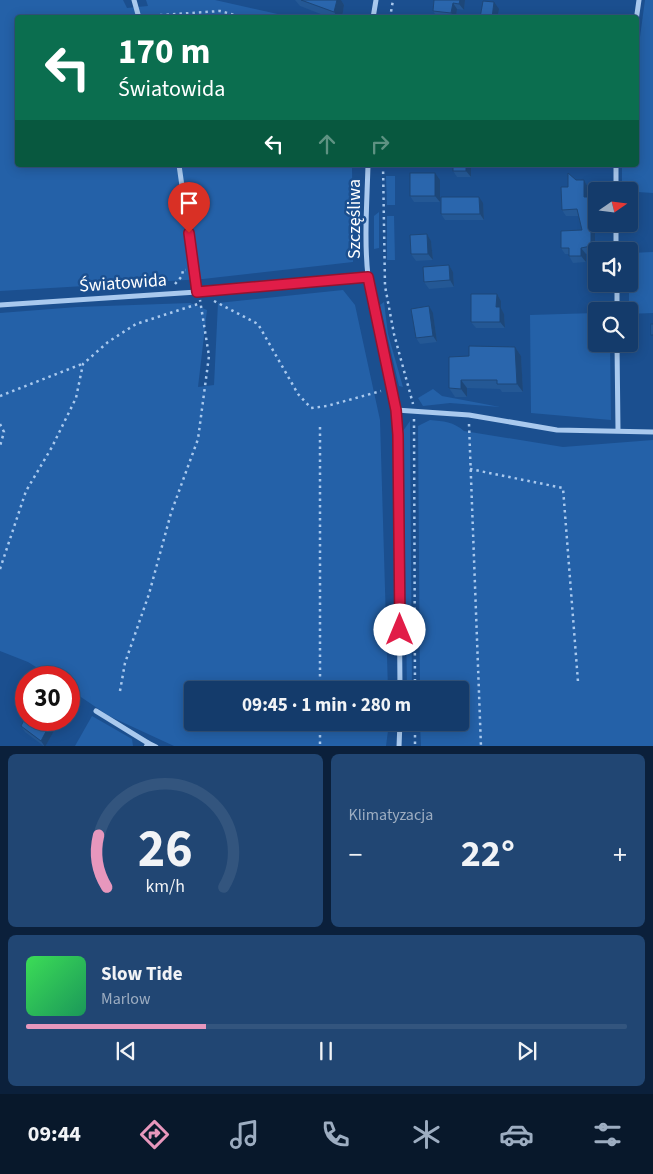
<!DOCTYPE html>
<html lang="pl">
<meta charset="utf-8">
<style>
:root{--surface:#143b6b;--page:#214673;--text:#f1f3f6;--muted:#9dadc1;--line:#33557e;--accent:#e797bd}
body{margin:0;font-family:"Source Sans 3",sans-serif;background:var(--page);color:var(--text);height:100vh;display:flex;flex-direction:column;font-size:19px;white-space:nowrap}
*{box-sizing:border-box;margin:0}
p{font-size:16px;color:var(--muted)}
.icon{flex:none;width:28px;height:28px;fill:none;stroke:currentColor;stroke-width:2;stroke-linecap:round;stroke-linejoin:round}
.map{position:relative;height:746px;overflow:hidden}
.details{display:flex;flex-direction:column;gap:8px;padding:8px;background:#0b203b;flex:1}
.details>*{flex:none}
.banner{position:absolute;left:15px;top:15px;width:624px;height:152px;border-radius:5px;box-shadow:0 2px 12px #0003,0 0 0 1px var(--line);background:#0b6e4f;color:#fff;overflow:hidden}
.needle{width:32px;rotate:76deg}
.tools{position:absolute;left:588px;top:182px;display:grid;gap:10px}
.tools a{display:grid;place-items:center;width:50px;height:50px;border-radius:5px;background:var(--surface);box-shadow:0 2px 12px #0003,0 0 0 1px var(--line);font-size:25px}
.speed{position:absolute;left:15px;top:666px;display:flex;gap:10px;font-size:25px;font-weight:700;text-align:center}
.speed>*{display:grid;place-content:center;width:65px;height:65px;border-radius:50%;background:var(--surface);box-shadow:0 2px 12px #0003,0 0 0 1px var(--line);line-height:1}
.speed .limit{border:8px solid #d22;background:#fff;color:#111}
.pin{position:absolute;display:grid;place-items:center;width:42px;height:42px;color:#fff;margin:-51px -21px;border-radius:50% 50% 50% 0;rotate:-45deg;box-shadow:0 0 5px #0007}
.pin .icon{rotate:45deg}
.me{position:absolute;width:55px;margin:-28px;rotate:0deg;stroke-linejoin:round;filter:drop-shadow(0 0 4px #0008)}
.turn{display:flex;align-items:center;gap:18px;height:105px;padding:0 20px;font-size:22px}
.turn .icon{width:65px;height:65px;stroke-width:2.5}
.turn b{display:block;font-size:35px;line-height:42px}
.lanes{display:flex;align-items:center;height:48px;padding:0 20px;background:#0003;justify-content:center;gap:25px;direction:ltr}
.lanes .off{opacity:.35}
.big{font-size:38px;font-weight:700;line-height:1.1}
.details .card{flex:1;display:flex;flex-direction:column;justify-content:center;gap:8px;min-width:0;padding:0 18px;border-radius:8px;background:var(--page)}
.details .dial{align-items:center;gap:0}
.dial svg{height:130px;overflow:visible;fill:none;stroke:var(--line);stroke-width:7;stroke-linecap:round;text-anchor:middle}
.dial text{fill:var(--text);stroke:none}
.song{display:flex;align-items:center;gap:15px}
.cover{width:60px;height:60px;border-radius:8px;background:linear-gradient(135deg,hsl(130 70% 55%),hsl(150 70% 35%))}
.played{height:5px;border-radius:2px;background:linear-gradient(90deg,var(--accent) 30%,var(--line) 30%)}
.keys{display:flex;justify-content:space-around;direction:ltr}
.heat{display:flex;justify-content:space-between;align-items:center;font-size:28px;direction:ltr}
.details .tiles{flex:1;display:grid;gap:8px;grid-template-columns:1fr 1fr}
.card:last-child{grid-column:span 2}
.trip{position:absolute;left:184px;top:681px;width:285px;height:50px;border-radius:5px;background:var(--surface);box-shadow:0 2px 12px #0003,0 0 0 1px var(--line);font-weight:700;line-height:50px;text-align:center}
.dock{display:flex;height:80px;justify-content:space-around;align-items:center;background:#08182b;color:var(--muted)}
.dock .icon{width:35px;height:35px}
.dock .selected{color:var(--accent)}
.dock b{font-size:22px;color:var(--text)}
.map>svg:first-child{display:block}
</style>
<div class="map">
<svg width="653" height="747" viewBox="0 0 653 747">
<rect width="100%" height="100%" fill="#1b4f8f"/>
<g fill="#2461a8">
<polygon points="0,0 123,0 127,8 148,6 146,0 215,0 291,17 18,18 18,165 352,165 353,262 203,279 0,291"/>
<polygon points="645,0 653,0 653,193 622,191 622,167 636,165 636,66"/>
<polygon points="386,176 395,176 395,205 387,205"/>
<polygon points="379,212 379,248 374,249 374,216"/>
<polygon points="387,216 394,216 395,260 387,260"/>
<polygon points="653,252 653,313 629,314 629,253"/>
<polygon points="343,290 355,305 380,420 388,690 192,690 192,722 389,723 386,746 174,746 109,716 69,689 69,678 52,677 28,662 0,651 0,313 77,307 190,303 207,310 198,387 214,385 218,303"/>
<polygon points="384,302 388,334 403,387 399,386 380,305"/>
<polygon points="596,313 596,344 610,344 611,420 531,413 530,315"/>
<polygon points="433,389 442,396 500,407 450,403 423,406 418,398"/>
<path d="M 430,420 C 443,421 454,422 464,431 L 563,447 L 653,440 L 653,746 L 421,746 L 420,723 L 460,722 L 460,690 L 420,690 L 418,426 Z"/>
<polygon points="410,421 412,690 407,690 403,431"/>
<polygon points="92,716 132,739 133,746 75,746"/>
</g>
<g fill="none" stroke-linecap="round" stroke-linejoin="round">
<g stroke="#a9c9ee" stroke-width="2.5" stroke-dasharray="2.5 4" stroke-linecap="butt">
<polyline points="147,16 220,11 246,18"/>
<polyline points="390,18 393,0"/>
<polyline points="383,165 385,286 394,334 413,404"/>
<polyline points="175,284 182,276 183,270 186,270"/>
<polyline points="214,301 258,324 298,394 311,408 327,406 381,391"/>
<polyline points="0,396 82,364"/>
<polyline points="414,419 415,690"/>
<polyline points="0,424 4,432 0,446"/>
<polyline points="469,424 481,747"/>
<polyline points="320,427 320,690"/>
<polyline points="470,469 563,488 578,682"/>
<polyline points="0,569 26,491 52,447 76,398 83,364 108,342 136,324 201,303"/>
<polyline points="120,691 125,663 149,594 171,513 198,439 209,356 200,300"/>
<polyline points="320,722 320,747"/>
<polyline points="415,722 415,747"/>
</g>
<g stroke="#a9c9ee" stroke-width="5">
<polyline points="134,0 139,18"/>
<polyline points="373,18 376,0"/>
<polyline points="636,21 639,0"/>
<polyline points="179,165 197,292"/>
<path d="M 368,165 C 367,202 364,240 368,276 C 374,330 393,381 398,435 L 400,690"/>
<polyline points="616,191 616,165"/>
<polyline points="616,224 616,251"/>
<polyline points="617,284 617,311"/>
<polyline points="0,305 197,292 368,277"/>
<polyline points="617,344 618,430"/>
<polyline points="396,410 469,415 557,430 653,432"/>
<polyline points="96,711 148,743"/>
<polyline points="146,747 148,743 156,747"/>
<polyline points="399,747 400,722"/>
</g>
</g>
<g fill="#245895">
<polygon points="295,0 341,0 344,5 342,18 331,18 300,6"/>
<polygon points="434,0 465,0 464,10 457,9 456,18 437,17 433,11"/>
<polygon points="471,165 471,177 457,177 453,171"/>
<polygon points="440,180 440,202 414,202 410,196"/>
<polygon points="576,180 584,180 588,187 588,197 591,197 595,203 595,252 586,254 586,262 573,263 569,256 569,254 565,254 561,248 582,230 579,216 566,216 562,210 568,187"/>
<polygon points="483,203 484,220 445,220 441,214"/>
<polygon points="427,234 431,241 433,260 416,261 411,254"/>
<polygon points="449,265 453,272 454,287 429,289 424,282"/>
<polygon points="497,294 501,301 501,308 504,314 505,328 476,328 471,322"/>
<polygon points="433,313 437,342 420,344 416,338"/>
<polygon points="515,347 521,356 523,392 502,392 500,389 467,388 467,397 455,397 449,388 469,356"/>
<polygon points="59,722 45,747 25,732 21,726"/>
</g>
<g fill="#1d4779">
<polygon points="337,0 341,0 344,5 342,18 338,18 334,12"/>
<polygon points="460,0 465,0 464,10 459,4"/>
<polygon points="494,2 499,9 497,18 492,18"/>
<polygon points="453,3 457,9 456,18 454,18 451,13"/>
<polygon points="466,165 471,165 471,177 466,171"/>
<polygon points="435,173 440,180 440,202 435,196"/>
<polygon points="584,180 588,187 588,203 584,197"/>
<polygon points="479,197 483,203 484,220 480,214"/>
<polygon points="591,197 595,203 595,252 591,246"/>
<polygon points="427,234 431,241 433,260 428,254"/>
<polygon points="581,248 586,254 586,262 581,256"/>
<polygon points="449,265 453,272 454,287 450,280"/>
<polygon points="497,294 501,301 501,308 504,314 505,328 500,322 496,307"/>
<polygon points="429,306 433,313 437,342 433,336"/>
<polygon points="515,347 521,356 523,392 517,384"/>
<polygon points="461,380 467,388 467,397 461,389"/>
<polygon points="52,720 58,720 59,722 45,747 41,741"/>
</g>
<g fill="#2a66ad" stroke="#1d4779">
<polygon points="301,0 337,0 334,12"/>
<polygon points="434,0 460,0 459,4 453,3 451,13 433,11"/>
<polygon points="483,1 494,2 492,18 480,18"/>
<rect x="453" y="165" width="13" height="6"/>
<rect x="410" y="173" width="25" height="23"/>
<polygon points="568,173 576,180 584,180 584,197 591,197 591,246 581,248 581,256 569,256 569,248 561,248 561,231 582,230 577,209 562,210 561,187 568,187"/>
<polygon points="441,197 479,197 480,214 441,214"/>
<polygon points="427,234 428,254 411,254 410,235"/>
<polygon points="449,265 450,280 424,282 423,267"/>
<polygon points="471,294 497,294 496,307 500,307 500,322 471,322"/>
<polygon points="429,306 433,336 416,338 411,309"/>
<rect x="651" y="324" width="2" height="11"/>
<polygon points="469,346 515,347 517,384 497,384 497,380 461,380 461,389 449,388 449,357 469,356"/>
<polygon points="26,716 26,720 52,720 41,741 21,726"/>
</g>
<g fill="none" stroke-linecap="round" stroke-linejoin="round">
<g stroke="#92132f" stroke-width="12">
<polyline id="route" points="189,233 197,292 368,277 396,410 398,435 400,630"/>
</g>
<use href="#route" stroke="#e11d48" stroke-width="9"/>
</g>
<g text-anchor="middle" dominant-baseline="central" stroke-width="5" stroke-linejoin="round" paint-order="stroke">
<g font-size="18" fill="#fff" stroke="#1b4f8f">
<text transform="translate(354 219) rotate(-90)">Szczęśliwa</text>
<text transform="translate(123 283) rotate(-4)">Światowida</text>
</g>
</g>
</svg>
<div class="tools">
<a><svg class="needle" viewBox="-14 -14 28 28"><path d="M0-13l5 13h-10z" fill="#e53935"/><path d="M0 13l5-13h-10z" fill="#9dadc1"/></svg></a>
<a><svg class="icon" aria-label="sound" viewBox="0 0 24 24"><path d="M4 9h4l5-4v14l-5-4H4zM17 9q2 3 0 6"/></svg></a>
<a><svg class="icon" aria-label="search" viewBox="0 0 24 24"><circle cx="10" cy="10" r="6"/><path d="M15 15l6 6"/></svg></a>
</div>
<div class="speed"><div class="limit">30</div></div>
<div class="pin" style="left:189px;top:233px;background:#d93025"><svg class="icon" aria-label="arrive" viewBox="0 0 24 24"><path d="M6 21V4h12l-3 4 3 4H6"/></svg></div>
<svg class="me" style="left:400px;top:630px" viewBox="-20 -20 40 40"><circle r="19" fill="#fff"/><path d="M0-13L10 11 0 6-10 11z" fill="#e11d48"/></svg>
<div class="trip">09:45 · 1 min · 280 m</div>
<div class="banner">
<div class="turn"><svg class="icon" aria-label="left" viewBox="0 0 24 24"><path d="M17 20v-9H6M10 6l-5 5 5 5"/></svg><div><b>170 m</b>Światowida</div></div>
<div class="lanes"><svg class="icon" aria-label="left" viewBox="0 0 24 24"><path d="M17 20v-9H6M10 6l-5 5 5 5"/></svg><svg class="icon off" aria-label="ahead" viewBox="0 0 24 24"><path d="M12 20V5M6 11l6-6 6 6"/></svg><svg class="icon off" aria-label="right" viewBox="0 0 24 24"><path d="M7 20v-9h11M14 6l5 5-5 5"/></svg></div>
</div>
</div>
<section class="details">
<div class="tiles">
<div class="card dial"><svg viewBox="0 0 100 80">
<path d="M14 69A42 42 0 1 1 86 69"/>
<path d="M14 69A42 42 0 0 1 9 37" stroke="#e797bd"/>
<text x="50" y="56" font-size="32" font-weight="700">26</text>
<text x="50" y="72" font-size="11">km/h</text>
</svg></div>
<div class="card"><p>Klimatyzacja</p>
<div class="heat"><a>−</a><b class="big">22°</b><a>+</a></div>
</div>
<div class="card">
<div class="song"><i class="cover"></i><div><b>Slow Tide</b><p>Marlow</p></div></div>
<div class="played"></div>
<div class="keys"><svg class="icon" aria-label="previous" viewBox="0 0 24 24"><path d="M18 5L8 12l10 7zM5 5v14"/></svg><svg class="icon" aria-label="pause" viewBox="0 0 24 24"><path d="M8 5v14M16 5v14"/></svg><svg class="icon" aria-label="next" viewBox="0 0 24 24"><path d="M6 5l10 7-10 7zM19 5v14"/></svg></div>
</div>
</div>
</section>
<nav class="dock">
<b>09:44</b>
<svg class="icon selected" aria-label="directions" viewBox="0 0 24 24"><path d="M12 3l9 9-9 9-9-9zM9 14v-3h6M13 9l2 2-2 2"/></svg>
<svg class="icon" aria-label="music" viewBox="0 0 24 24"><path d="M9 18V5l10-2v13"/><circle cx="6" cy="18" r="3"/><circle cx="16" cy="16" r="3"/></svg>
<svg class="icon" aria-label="phone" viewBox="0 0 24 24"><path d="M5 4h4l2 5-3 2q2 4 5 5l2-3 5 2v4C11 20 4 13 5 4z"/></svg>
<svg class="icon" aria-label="climate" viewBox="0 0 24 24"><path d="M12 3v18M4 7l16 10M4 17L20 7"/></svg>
<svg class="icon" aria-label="car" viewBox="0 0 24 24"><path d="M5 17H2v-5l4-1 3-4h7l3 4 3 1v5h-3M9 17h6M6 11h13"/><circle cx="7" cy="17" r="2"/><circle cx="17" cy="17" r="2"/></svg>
<svg class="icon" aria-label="filters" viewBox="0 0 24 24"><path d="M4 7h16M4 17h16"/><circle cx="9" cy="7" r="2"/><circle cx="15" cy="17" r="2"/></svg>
</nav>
